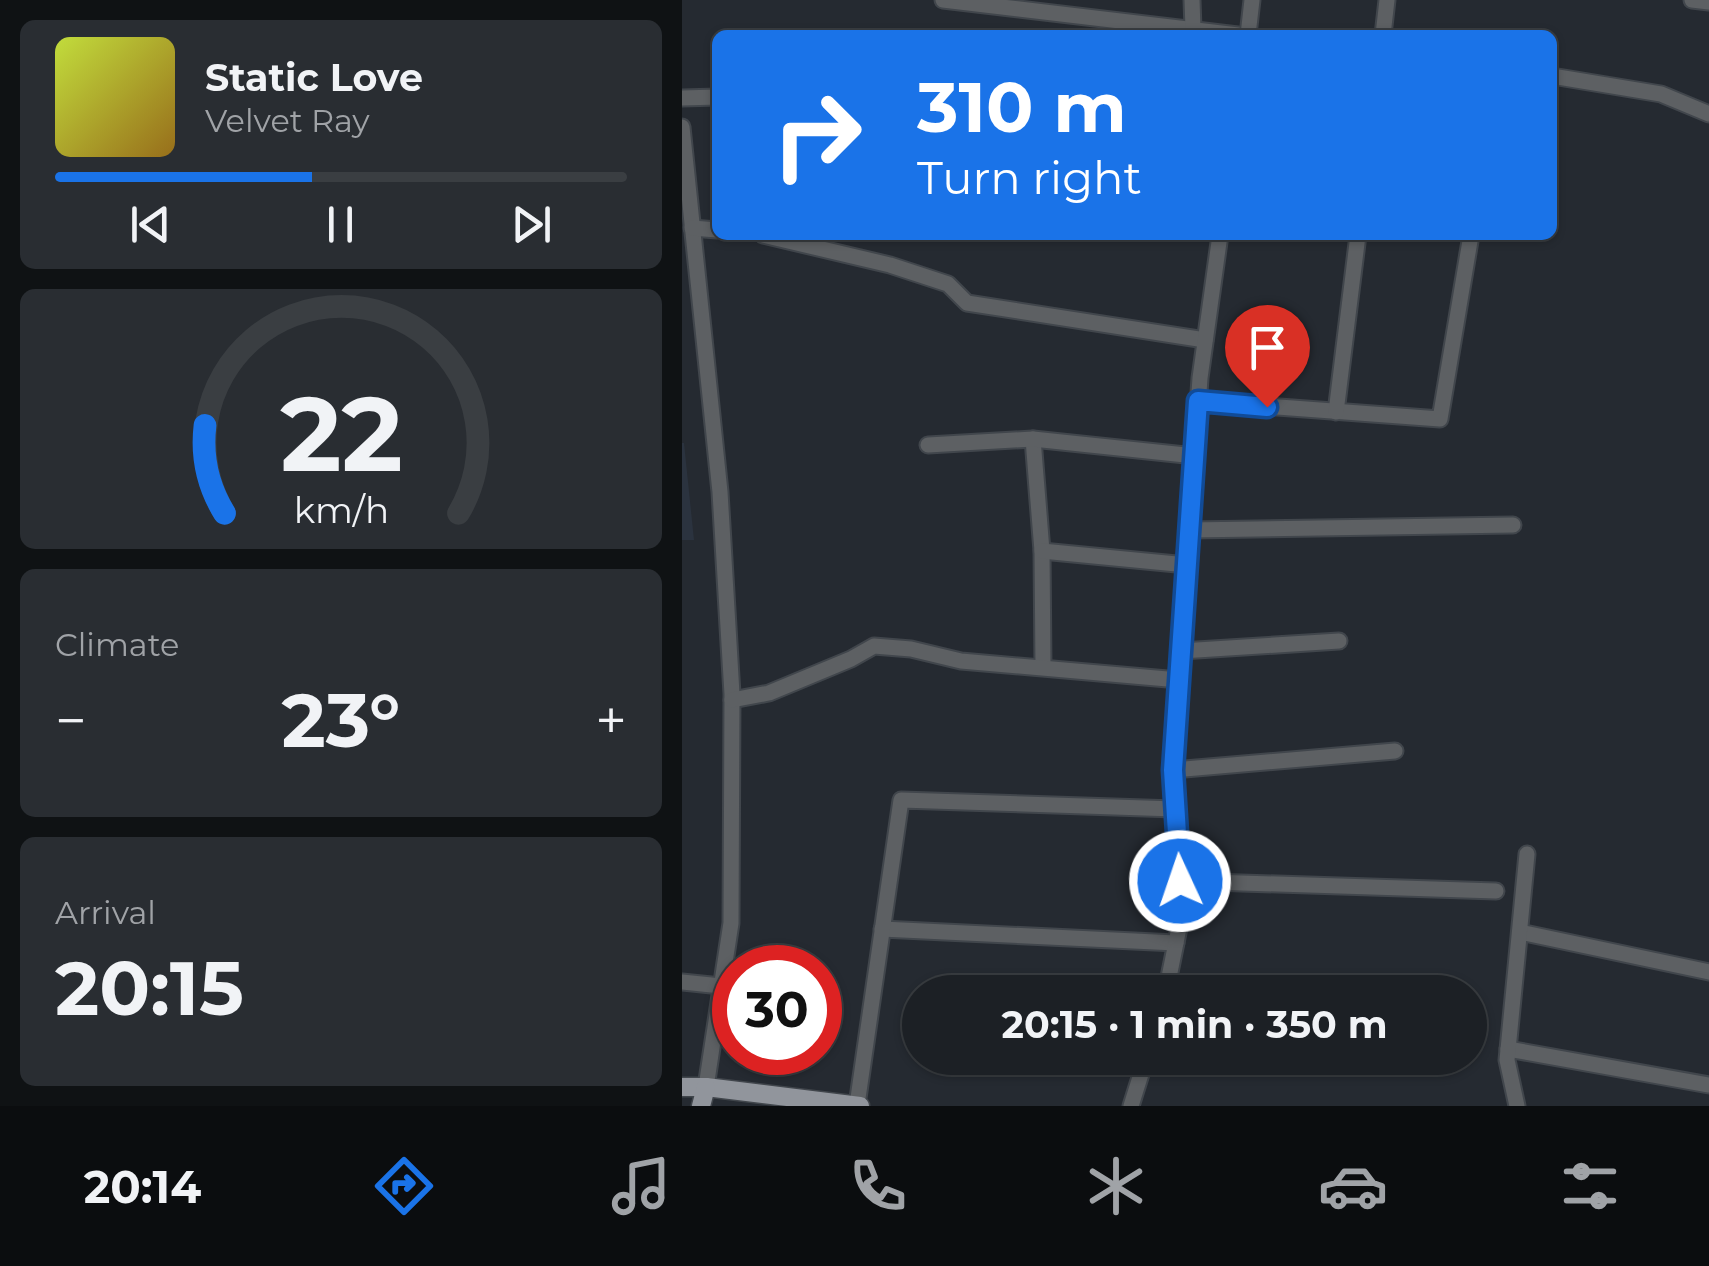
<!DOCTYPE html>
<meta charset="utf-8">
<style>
:root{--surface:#1c2025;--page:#292d32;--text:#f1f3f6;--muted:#a0a3a7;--line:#3a3e42;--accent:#1a73e8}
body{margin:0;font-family:Montserrat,sans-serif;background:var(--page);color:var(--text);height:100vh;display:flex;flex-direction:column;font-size:38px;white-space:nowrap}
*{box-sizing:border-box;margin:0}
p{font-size:32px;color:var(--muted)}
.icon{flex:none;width:55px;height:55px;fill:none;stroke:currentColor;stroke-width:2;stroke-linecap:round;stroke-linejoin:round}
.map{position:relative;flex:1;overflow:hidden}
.panel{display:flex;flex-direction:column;gap:20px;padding:20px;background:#0f1214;width:682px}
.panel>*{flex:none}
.hud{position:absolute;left:30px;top:30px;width:845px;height:210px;border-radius:15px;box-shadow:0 2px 8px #0004,0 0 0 2px var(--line);background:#1a73e8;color:#fff;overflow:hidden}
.speed{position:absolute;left:30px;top:945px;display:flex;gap:20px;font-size:50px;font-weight:700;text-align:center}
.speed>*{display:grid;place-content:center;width:130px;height:130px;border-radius:50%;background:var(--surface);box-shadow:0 2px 8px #0004,0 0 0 2px var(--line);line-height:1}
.speed .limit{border:15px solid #d22;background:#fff;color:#111}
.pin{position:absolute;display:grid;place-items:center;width:85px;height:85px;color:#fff;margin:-102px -42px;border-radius:50% 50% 50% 0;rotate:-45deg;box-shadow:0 0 10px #0007}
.pin .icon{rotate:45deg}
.me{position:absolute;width:110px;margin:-55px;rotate:357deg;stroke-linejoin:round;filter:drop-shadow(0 0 8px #0008)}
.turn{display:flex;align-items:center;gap:35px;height:210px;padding:0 40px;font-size:45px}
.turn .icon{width:130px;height:130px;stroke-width:2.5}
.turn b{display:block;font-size:70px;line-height:85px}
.big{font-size:75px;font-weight:700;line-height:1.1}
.panel .widget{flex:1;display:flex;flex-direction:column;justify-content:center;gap:15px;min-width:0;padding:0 35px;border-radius:15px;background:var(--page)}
.panel .dial{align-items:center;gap:0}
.dial svg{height:260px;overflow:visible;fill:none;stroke:var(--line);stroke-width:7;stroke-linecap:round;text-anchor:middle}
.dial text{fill:var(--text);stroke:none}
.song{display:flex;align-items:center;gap:30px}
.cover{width:120px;height:120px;border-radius:15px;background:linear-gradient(135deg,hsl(70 70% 55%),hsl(40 70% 35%))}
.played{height:10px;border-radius:5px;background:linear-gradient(90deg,var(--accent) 45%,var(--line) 45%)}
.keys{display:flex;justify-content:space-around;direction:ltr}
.heat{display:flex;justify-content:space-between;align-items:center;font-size:55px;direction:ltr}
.trip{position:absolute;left:220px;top:975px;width:585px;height:100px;border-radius:50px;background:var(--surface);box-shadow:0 2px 8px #0004,0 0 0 2px var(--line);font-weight:700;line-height:100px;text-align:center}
.tab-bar{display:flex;height:160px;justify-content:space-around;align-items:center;background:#0b0d0f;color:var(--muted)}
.tab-bar .icon{width:70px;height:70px}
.tab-bar .selected{color:var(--accent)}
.tab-bar b{font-size:45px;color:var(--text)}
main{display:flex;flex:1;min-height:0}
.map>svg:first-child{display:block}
</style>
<main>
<section class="panel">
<div class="widget">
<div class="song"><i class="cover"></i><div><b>Static Love</b><p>Velvet Ray</p></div></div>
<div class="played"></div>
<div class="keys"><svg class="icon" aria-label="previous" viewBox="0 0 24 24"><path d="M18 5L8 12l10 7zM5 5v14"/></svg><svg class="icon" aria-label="pause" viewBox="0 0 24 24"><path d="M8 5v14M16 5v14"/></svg><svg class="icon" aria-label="next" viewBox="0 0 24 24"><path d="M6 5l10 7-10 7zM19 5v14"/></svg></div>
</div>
<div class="widget dial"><svg viewBox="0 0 100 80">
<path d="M14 69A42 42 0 1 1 86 69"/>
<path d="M14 69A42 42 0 0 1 8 42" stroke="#1a73e8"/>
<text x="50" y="56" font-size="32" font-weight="700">22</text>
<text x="50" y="72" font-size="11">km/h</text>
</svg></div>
<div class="widget"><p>Climate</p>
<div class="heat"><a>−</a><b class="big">23°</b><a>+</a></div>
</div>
<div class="widget"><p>Arrival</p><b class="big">20:15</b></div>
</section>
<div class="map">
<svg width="1027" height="1106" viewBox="0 0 1027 1106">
<rect width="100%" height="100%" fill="#252a31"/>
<polygon fill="#2b333f" points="0,443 2,443 12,540 0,540"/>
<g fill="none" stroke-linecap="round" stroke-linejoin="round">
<g stroke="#41464c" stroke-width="19">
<g id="minor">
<polyline points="261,0 556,35"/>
<polyline points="510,0 511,29"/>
<polyline points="1010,0 1027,2"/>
<polyline points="566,35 570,0"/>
<polyline points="701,35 705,0"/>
<polyline points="870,76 979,94 1027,114"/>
<polyline points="0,98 35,97"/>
<polyline points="0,127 38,492 50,694 49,923 24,1087"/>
<polyline points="10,228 35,230"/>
<polyline points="81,235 208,265 266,284 285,303 523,340"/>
<polyline points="516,401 758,419 789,235"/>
<polyline points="654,412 676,235"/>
<polyline points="351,439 360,551 361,667"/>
<polyline points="246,445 351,439 513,456"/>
<polyline points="508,530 831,525"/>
<polyline points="360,551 505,565"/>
<polyline points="499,651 657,641"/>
<polyline points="50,700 87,693 169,659 192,646 229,649 279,661 497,680"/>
<polyline points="491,770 713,751"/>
<polyline points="498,881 814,891"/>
<polyline points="200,929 494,943"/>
<polyline points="838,932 1027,972"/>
<polyline points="0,982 39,986"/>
<polyline points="484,992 500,913 491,770 518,378 538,235"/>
<polyline points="826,1049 1027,1085"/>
<polyline points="175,1105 219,800 493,809"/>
<polyline points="449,1106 464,1058"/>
<polyline points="835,1106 825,1060 845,854"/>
</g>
</g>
<g stroke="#41464c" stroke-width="21">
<g id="major">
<polyline points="0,1087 24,1087 178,1106"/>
<polyline points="19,1106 24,1087"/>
</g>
</g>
<use href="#minor" stroke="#5d6063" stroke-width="15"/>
<use href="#major" stroke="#91959c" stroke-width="18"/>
</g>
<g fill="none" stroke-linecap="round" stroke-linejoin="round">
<g stroke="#114b97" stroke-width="25">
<polyline id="route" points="498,881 491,770 516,401 585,407"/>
</g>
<use href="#route" stroke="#1a73e8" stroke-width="18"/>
</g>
</svg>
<div class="speed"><div class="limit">30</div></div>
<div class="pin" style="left:585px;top:407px;background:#d93025"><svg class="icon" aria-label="arrive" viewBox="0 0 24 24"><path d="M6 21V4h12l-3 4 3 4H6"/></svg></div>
<svg class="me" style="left:498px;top:881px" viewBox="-20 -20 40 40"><circle r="17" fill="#1a73e8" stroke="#fff" stroke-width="3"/><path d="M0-11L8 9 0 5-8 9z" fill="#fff"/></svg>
<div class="trip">20:15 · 1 min · 350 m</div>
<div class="hud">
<div class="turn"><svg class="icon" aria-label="right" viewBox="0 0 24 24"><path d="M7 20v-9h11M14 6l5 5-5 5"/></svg><div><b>310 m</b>Turn right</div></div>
</div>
</div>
</main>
<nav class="tab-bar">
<b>20:14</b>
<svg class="icon selected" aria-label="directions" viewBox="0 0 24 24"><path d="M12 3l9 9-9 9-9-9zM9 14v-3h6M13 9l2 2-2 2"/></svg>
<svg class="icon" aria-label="music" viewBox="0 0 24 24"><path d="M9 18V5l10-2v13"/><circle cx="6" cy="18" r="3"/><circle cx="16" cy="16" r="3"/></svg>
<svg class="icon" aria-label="phone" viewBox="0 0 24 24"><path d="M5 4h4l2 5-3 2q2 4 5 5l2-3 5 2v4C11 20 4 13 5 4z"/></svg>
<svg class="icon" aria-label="climate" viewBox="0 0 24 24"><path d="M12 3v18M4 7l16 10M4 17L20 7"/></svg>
<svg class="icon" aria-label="car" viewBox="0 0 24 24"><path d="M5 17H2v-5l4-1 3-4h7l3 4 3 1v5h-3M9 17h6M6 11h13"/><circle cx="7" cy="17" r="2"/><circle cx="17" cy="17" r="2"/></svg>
<svg class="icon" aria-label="filters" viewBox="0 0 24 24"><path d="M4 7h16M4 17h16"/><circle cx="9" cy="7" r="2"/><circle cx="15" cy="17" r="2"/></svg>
</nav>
